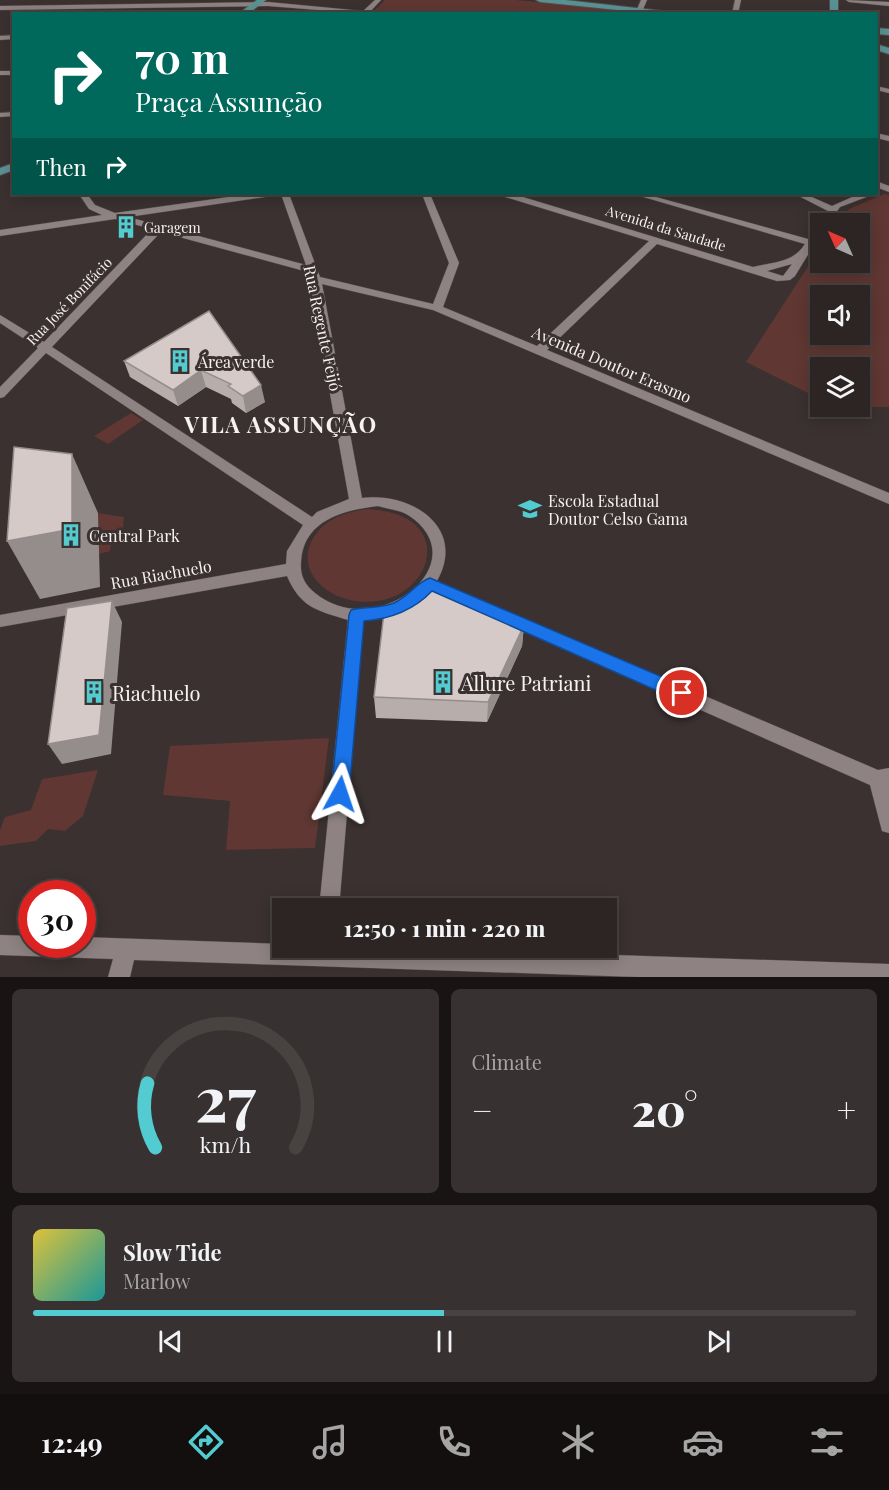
<!DOCTYPE html>
<meta charset="utf-8">
<style>
:root{--surface:#2c2524;--page:#383131;--text:#f1f3f6;--muted:#a6a5a6;--line:#484241;--accent:#52ccd0}
body{margin:0;font-family:"Playfair Display",serif;background:var(--page);color:var(--text);height:100vh;display:flex;flex-direction:column;font-size:22px;white-space:nowrap}
*{box-sizing:border-box;margin:0}
p{font-size:20px;color:var(--muted)}
.icon{flex:none;width:33px;height:33px;fill:none;stroke:currentColor;stroke-width:2;stroke-linecap:round;stroke-linejoin:round}
.map{position:relative;height:977px;overflow:hidden}
.panel{display:flex;flex-direction:column;gap:12px;padding:12px;background:#181414;flex:1}
.panel>*{flex:none}
.banner{position:absolute;left:12px;top:12px;width:866px;height:183px;border-radius:0px;box-shadow:0 3px 15px #0003,0 0 0 2px var(--line);background:#00695c;color:#fff;overflow:hidden}
.needle{width:39px;rotate:315deg}
.fabs{position:absolute;left:810px;top:213px;display:grid;gap:12px}
.fabs a{display:grid;place-items:center;width:60px;height:60px;border-radius:0px;background:var(--surface);box-shadow:0 3px 15px #0003,0 0 0 2px var(--line);font-size:30px}
.speed{position:absolute;left:18px;top:880px;display:flex;gap:12px;font-size:30px;font-weight:700;text-align:center}
.speed>*{display:grid;place-content:center;width:78px;height:78px;border-radius:50%;background:var(--surface);box-shadow:0 3px 15px #0003,0 0 0 2px var(--line);line-height:1}
.speed .limit{border:9px solid #d22;background:#fff;color:#111}
.pin{position:absolute;display:grid;place-items:center;width:51px;height:51px;color:#fff;margin:-26px;border:3px solid #fff;border-radius:50%;box-shadow:0 2px 6px #0007}
.me{position:absolute;width:66px;margin:-33px;rotate:5deg;stroke-linejoin:round;filter:drop-shadow(0 0 4px #0008)}
.turn{display:flex;align-items:center;gap:21px;height:126px;padding:0 24px;font-size:27px}
.turn .icon{width:78px;height:78px;stroke-width:2.5}
.turn b{display:block;font-size:42px;line-height:51px}
.then{display:flex;align-items:center;height:57px;padding:0 24px;background:#0003;gap:12px;font-size:22px}
.big{font-size:45px;font-weight:800;line-height:1.1}
.panel .tile{flex:1;display:flex;flex-direction:column;justify-content:center;gap:9px;min-width:0;padding:0 21px;border-radius:9px;background:var(--page)}
.panel .dial{align-items:center;gap:0}
.dial svg{height:156px;overflow:visible;fill:none;stroke:var(--line);stroke-width:7;stroke-linecap:round;text-anchor:middle}
.dial text{fill:var(--text);stroke:none}
.song{display:flex;align-items:center;gap:18px}
.cover{width:72px;height:72px;border-radius:9px;background:linear-gradient(135deg,hsl(50 70% 55%),hsl(180 70% 35%))}
.played{height:6px;border-radius:3px;background:linear-gradient(90deg,var(--accent) 50%,var(--line) 50%)}
.keys{display:flex;justify-content:space-around;direction:ltr}
.heat{display:flex;justify-content:space-between;align-items:center;font-size:33px;direction:ltr}
.panel .tiles{flex:1;display:grid;gap:12px;grid-template-columns:1fr 1fr}
.tile:last-child{grid-column:span 2}
.trip{position:absolute;left:272px;top:898px;width:345px;height:60px;border-radius:0px;background:var(--surface);box-shadow:0 3px 15px #0003,0 0 0 2px var(--line);font-weight:800;line-height:60px;text-align:center}
.tab-bar{display:flex;height:96px;justify-content:space-around;align-items:center;background:#120f0e;color:var(--muted)}
.tab-bar .icon{width:42px;height:42px}
.tab-bar .current{color:var(--accent)}
.tab-bar b{font-size:27px;color:var(--text)}
.map>svg:first-child{display:block}
</style>
<div class="map">
<svg width="889" height="977" viewBox="0 0 889 977">
<rect width="100%" height="100%" fill="#3a3130"/>
<g fill="#603732" fill-rule="evenodd">
<polygon points="385,0 516,0 631,11 630,14 371,14"/>
<path d="M 884,194 L 889,195 L 889,407 L 859,407 L 860,368 L 820,368 L 820,399 L 746,362 L 820,248 L 820,262 L 860,262 L 860,224 L 837,223 L 849,209 ZM 820,296 L 860,296 L 860,334 L 820,334 Z"/>
<polygon points="131,413 143,420 108,444 94,436"/>
<path d="M 368,509 C 465,514 430,612 356,601 C 318,596 289,560 322,527 C 335,515 352,511 368,509 Z"/>
<polygon points="98,513 124,517 122,541 111,543 110,551 99,554"/>
<polygon points="329,738 315,848 226,850 230,801 163,795 170,746"/>
<polygon points="98,770 83,816 65,831 48,829 36,841 0,846 0,830 5,817 31,810 42,779"/>
</g>
<g fill="none" stroke-linecap="round" stroke-linejoin="round">
<g stroke="#544d4c" stroke-width="1">
<g id="minor">
<polygon points="375,0 381,0 368,14 268,6 0,10 0,6 268,2 363,11"/>
<polygon points="641,0 647,0 641,14 635,14"/>
<polygon points="735,0 741,0 738,14 732,14"/>
<polygon points="846,0 889,2 889,6 849,2"/>
<polygon points="14,35 14,39 0,40 0,36"/>
<rect x="0" y="71" width="14" height="4"/>
<polygon points="876,86 889,89 889,93 876,90"/>
<polygon points="14,112 14,116 0,117 0,113"/>
<polygon points="876,133 889,136 889,141 876,138"/>
<polygon points="876,181 889,186 889,192 876,187"/>
<path d="M 79,194 L 87,194 L 95,205 L 115,213 L 250,194 L 269,194 L 265,197 L 128,217 L 306,265 L 281,194 L 289,194 L 320,277 L 433,304 L 449,263 L 422,194 L 430,194 L 459,263 L 443,307 L 537,346 L 649,241 L 502,196 L 501,194 L 513,194 L 753,267 C 773,262 793,263 805,244 L 633,194 L 645,194 L 808,239 L 828,211 L 795,194 L 805,194 L 832,206 L 859,194 L 870,194 L 869,196 L 840,207 L 828,224 L 820,224 L 820,235 L 795,276 L 790,280 L 777,281 L 657,244 L 547,350 L 889,493 L 889,504 L 433,310 L 322,284 L 362,498 C 411,492 467,527 437,581 L 458,590 L 461,594 L 458,598 L 453,600 L 432,591 C 413,610 390,620 363,620 L 339,909 L 319,909 L 348,620 C 316,610 301,608 287,576 L 0,627 L 0,615 L 286,564 L 287,551 L 303,525 L 46,353 L 4,397 L 0,398 L 0,387 L 38,348 L 0,323 L 0,315 L 44,342 L 152,229 L 115,219 L 0,236 L 0,230 L 102,215 L 89,209 ZM 161,232 L 308,272 L 349,499 L 317,512 L 312,517 L 52,347 ZM 792,264 L 783,276 L 767,271 ZM 378,506 C 387,509 400,510 408,515 C 480,562 377,644 315,593 C 304,584 300,575 301,562 C 303,520 344,510 378,506 Z"/>
<polygon points="509,612 878,770 889,768 889,833 882,831 870,785 504,623 501,618 504,613"/>
<polygon points="0,935 32,936 32,945 82,945 82,937 282,944 282,948 398,948 889,964 889,977 638,977 134,960 130,977 108,977 113,959 0,955"/>
</g>
</g>
<g stroke="#544d4c" stroke-width="2">
<g id="major">
<polygon points="257,0 266,0 248,14 238,14"/>
<polygon points="536,0 565,0 690,14 656,14 540,2"/>
<rect x="830" y="0" width="8" height="14"/>
<polygon points="876,28 889,29 889,35 876,34"/>
<polygon points="876,44 889,48 889,54 876,50"/>
<polygon points="14,163 14,170 0,175 0,168"/>
</g>
</g>
<use href="#minor" fill="#8e8382" fill-rule="evenodd"/>
<use href="#major" fill="#5a9394" fill-rule="evenodd"/>
</g>
<g fill="#b7aeac">
<polygon points="209,311 265,402 246,413 232,403 231,399 206,387 178,406 130,377 124,361"/>
<polygon points="524,625 522,646 487,722 376,718 374,697"/>
</g>
<g fill="#958d8c">
<polygon points="201,370 206,387 178,406 173,390"/>
<polygon points="261,385 265,402 246,413 243,396"/>
<polygon points="72,454 98,513 100,587 40,599 7,541"/>
<polygon points="112,601 122,622 111,754 62,764 48,744"/>
<polygon points="524,625 522,646 487,722 488,702"/>
</g>
<g fill="#d5cac8" stroke="#958d8c" stroke-width="1.5">
<polygon points="209,311 261,385 243,396 228,386 231,384 201,370 173,390 124,361"/>
<polygon points="14,447 72,454 72,529 7,541"/>
<polygon points="440,585 524,625 488,702 374,697 384,613"/>
<polygon points="112,601 99,735 48,744 67,608"/>
</g>
<path fill="#1a73e8" stroke="#114b97" stroke-width="1.5" d="M 430,578 L 688,688 L 690,693 L 688,699 L 682,701 L 676,699 L 432,591 C 413,611 390,619 364,621 L 349,794 L 346,800 L 340,803 L 333,800 L 331,794 L 349,615 L 351,610 C 365,606 380,609 394,603 C 408,597 417,582 430,578 Z"/>
<defs>
<g id="building-bare" transform="scale(1.8)"><path d="M-4-6H4V6H1V3H-1V6H-4ZM-2.5-4.3h1.7v1.8h-1.7ZM.8-4.3h1.7v1.8H.8ZM-2.5-1h1.7V.8h-1.7ZM.8-1h1.7V.8H.8Z" fill="#52ccd0" stroke="#3a3130" stroke-width="2.5" paint-order="stroke"/></g>
<g id="school-bare" transform="scale(1.8)"><path d="M0-5L7-2L0 1L-7-2ZM-4 1L0 2.5L4 1V4Q0 6-4 4Z" fill="#52ccd0" stroke="#3a3130" stroke-width="2.5" paint-order="stroke"/></g>
</defs>
<g fill-rule="evenodd">
<use href="#building-bare" x="126" y="227"/>
<use href="#building-bare" x="180" y="361"/>
<use href="#school-bare" x="530" y="509"/>
<use href="#building-bare" x="71" y="535"/>
<use href="#building-bare" x="443" y="682"/>
<use href="#building-bare" x="94" y="692"/>
</g>
<g text-anchor="middle" dominant-baseline="central" stroke-width="6" stroke-linejoin="round" paint-order="stroke">
<g font-size="14" fill="#f7f1f0" stroke="#3a3130" text-anchor="start">
<text x="144" y="227">Garagem</text>
</g>
<g font-size="14" fill="#f7f1f0" stroke="#3a3130">
<text transform="translate(666 228) rotate(17)">Avenida da Saudade</text>
<text transform="translate(69 301) rotate(-46)">Rua José Bonifácio</text>
</g>
<g font-size="16" fill="#f7f1f0" stroke="#3a3130">
<text transform="translate(323 328) rotate(78)">Rua Regente Feijó</text>
<text transform="translate(612 364) rotate(23)">Avenida Doutor Erasmo</text>
<text transform="translate(161 574) rotate(-10)">Rua Riachuelo</text>
</g>
<g font-size="16" fill="#f7f1f0" stroke="#3a3130" text-anchor="start">
<text x="198" y="361">Área verde</text>
<text x="548" y="500">Escola Estadual<tspan x="548" dy="18">Doutor Celso Gama</tspan></text>
<text x="89" y="535">Central Park</text>
</g>
<g font-size="20" fill="#f7f1f0" stroke="#3a3130" text-anchor="start">
<text x="461" y="682">Allure Patriani</text>
<text x="112" y="692">Riachuelo</text>
</g>
<g font-size="22" font-weight="bold" letter-spacing="1.5" fill="#f7f1f0" stroke="#3a3130">
<text x="281" y="424">VILA ASSUNÇÃO</text>
</g>
</g>
</svg>
<div class="fabs">
<a><svg class="needle" viewBox="-14 -14 28 28"><path d="M0-13l5 13h-10z" fill="#e53935"/><path d="M0 13l5-13h-10z" fill="#a6a5a6"/></svg></a>
<a><svg class="icon" aria-label="sound" viewBox="0 0 24 24"><path d="M4 9h4l5-4v14l-5-4H4zM17 9q2 3 0 6"/></svg></a>
<a><svg class="icon" aria-label="layers" viewBox="0 0 24 24"><path d="M12 4l9 5-9 5-9-5zM3 14l9 5 9-5"/></svg></a>
</div>
<div class="speed"><div class="limit">30</div></div>
<div class="pin" style="left:682px;top:693px;background:#d93025"><svg class="icon" aria-label="arrive" viewBox="0 0 24 24"><path d="M6 21V4h12l-3 4 3 4H6"/></svg></div>
<svg class="me" style="left:340px;top:794px" viewBox="-20 -20 40 40"><path d="M0-17L14 15 0 8-14 15z" fill="#1a73e8" stroke="#fff" stroke-width="4"/></svg>
<div class="trip">12:50 · 1 min · 220 m</div>
<div class="banner">
<div class="turn"><svg class="icon" aria-label="right" viewBox="0 0 24 24"><path d="M7 20v-9h11M14 6l5 5-5 5"/></svg><div><b>70 m</b>Praça Assunção</div></div>
<div class="then">Then<svg class="icon" aria-label="right" viewBox="0 0 24 24"><path d="M7 20v-9h11M14 6l5 5-5 5"/></svg></div>
</div>
</div>
<section class="panel">
<div class="tiles">
<div class="tile dial"><svg viewBox="0 0 100 80">
<path d="M14 69A42 42 0 1 1 86 69"/>
<path d="M14 69A42 42 0 0 1 10 36" stroke="#52ccd0"/>
<text x="50" y="56" font-size="32" font-weight="700">27</text>
<text x="50" y="72" font-size="11">km/h</text>
</svg></div>
<div class="tile"><p>Climate</p>
<div class="heat"><a>−</a><b class="big">20°</b><a>+</a></div>
</div>
<div class="tile">
<div class="song"><i class="cover"></i><div><b>Slow Tide</b><p>Marlow</p></div></div>
<div class="played"></div>
<div class="keys"><svg class="icon" aria-label="previous" viewBox="0 0 24 24"><path d="M18 5L8 12l10 7zM5 5v14"/></svg><svg class="icon" aria-label="pause" viewBox="0 0 24 24"><path d="M8 5v14M16 5v14"/></svg><svg class="icon" aria-label="next" viewBox="0 0 24 24"><path d="M6 5l10 7-10 7zM19 5v14"/></svg></div>
</div>
</div>
</section>
<nav class="tab-bar">
<b>12:49</b>
<svg class="icon current" aria-label="directions" viewBox="0 0 24 24"><path d="M12 3l9 9-9 9-9-9zM9 14v-3h6M13 9l2 2-2 2"/></svg>
<svg class="icon" aria-label="music" viewBox="0 0 24 24"><path d="M9 18V5l10-2v13"/><circle cx="6" cy="18" r="3"/><circle cx="16" cy="16" r="3"/></svg>
<svg class="icon" aria-label="phone" viewBox="0 0 24 24"><path d="M5 4h4l2 5-3 2q2 4 5 5l2-3 5 2v4C11 20 4 13 5 4z"/></svg>
<svg class="icon" aria-label="climate" viewBox="0 0 24 24"><path d="M12 3v18M4 7l16 10M4 17L20 7"/></svg>
<svg class="icon" aria-label="car" viewBox="0 0 24 24"><path d="M5 17H2v-5l4-1 3-4h7l3 4 3 1v5h-3M9 17h6M6 11h13"/><circle cx="7" cy="17" r="2"/><circle cx="17" cy="17" r="2"/></svg>
<svg class="icon" aria-label="filters" viewBox="0 0 24 24"><path d="M4 7h16M4 17h16"/><circle cx="9" cy="7" r="2"/><circle cx="15" cy="17" r="2"/></svg>
</nav>
